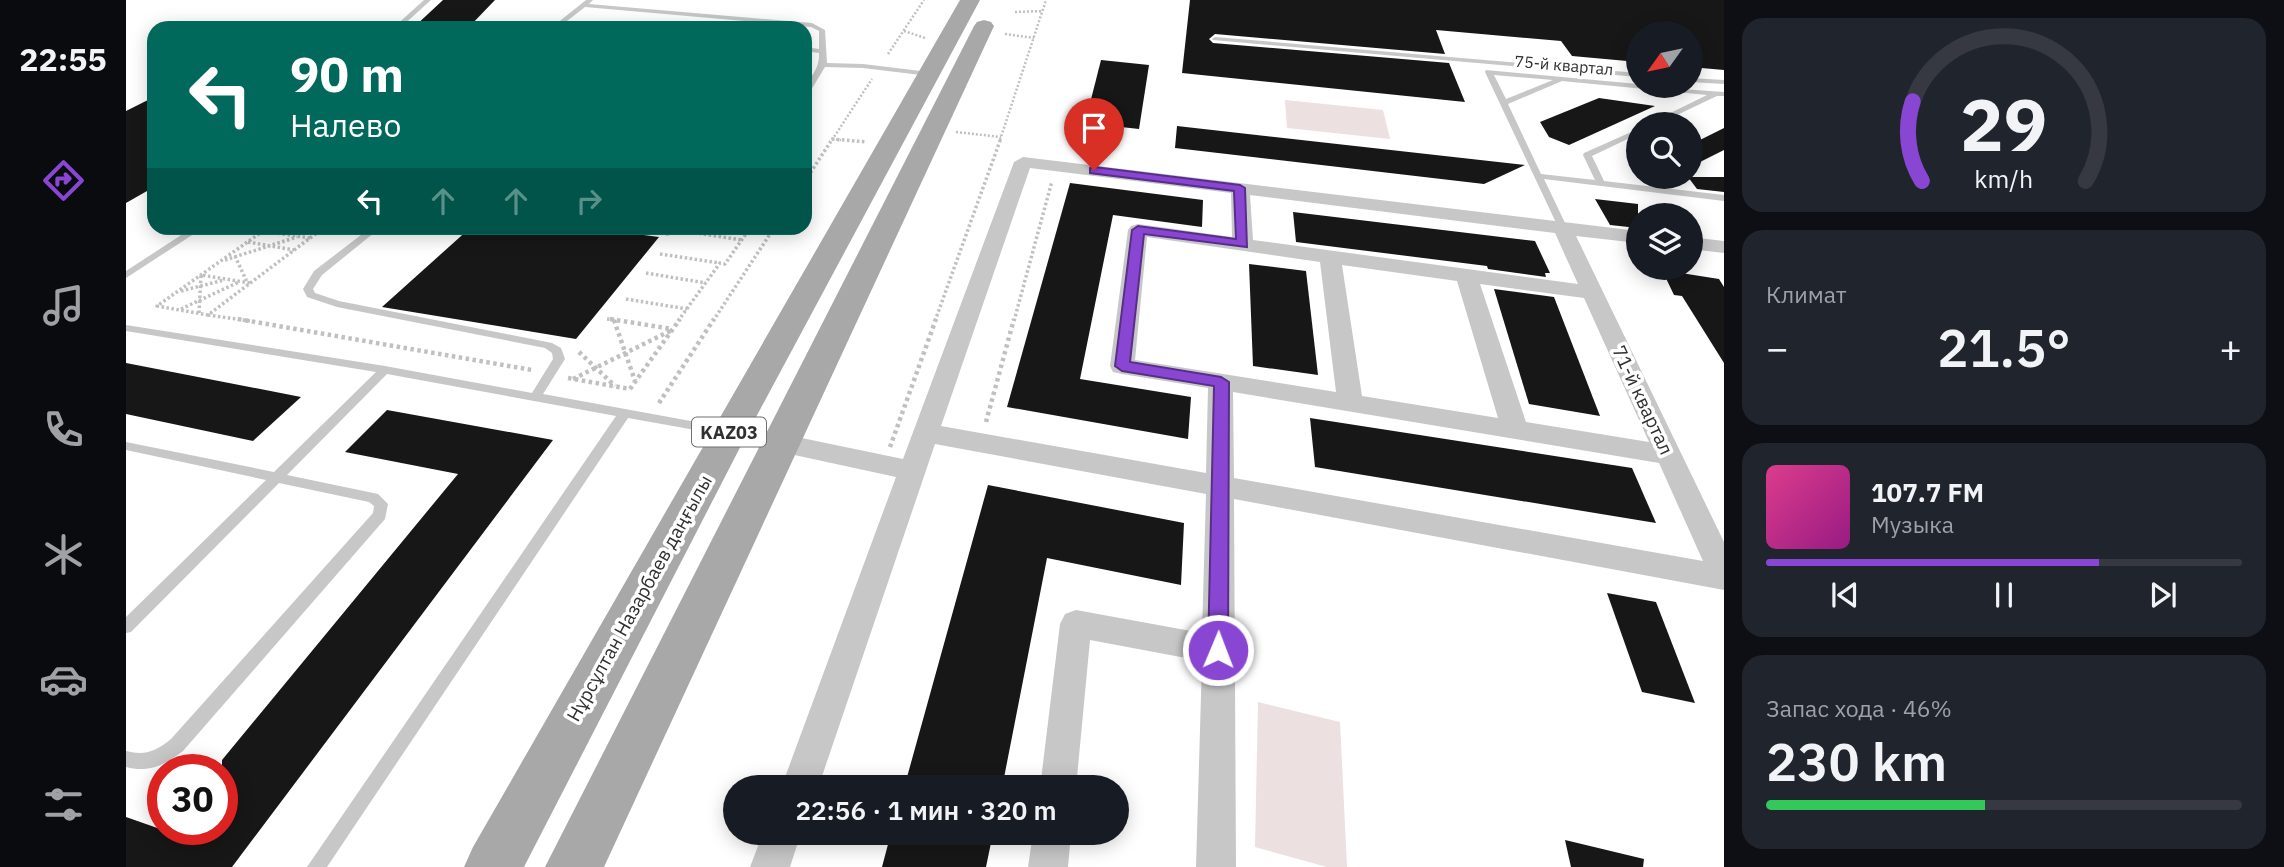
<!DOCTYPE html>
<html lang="ru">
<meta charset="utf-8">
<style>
:root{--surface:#171b24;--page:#20242c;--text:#f1f3f6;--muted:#9ea1a6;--line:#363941;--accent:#8946d3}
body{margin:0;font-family:"IBM Plex Sans",sans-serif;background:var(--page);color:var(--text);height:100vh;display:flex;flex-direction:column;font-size:26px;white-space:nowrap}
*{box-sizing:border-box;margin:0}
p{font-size:23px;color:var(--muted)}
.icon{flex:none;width:38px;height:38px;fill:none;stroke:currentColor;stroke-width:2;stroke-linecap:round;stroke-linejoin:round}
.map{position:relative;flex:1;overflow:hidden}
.side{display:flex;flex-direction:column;gap:18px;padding:18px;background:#0d0f14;width:560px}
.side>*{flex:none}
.guide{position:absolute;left:21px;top:21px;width:665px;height:214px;border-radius:21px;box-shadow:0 4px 18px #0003;background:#00695c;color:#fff;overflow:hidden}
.needle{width:46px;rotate:237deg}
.buttons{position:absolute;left:1500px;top:21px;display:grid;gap:14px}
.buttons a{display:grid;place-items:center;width:77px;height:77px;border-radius:50%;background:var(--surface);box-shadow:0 4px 18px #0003;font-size:35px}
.speed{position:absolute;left:21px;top:754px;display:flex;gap:14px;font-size:35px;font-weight:700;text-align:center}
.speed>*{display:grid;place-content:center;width:91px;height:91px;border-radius:50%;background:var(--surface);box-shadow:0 4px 18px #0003;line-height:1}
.speed .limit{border:10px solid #d22;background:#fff;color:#111}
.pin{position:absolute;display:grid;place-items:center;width:60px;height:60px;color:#fff;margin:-72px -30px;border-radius:50% 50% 50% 0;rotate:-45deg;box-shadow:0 0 7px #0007}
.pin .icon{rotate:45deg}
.me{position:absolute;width:77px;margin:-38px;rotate:1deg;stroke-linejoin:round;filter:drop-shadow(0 0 5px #0008)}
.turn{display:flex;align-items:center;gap:24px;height:147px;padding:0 28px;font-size:32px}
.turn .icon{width:91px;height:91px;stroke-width:2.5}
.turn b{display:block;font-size:49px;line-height:60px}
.lanes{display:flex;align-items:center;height:66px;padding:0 28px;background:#0003;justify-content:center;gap:35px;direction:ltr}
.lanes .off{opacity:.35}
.big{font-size:52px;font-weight:600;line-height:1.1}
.side .widget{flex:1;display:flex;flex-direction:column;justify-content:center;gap:10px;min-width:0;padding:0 24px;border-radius:21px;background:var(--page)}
.side .dial{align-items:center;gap:0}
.dial svg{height:182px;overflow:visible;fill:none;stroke:var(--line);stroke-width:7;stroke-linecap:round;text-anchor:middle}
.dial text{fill:var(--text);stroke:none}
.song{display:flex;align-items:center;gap:21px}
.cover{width:84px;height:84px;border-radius:10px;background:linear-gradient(135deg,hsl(330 70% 55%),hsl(310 70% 35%))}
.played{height:7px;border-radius:4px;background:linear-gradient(90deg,var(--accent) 70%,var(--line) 70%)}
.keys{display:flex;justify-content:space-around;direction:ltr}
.heat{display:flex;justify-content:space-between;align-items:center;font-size:38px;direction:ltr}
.charge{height:10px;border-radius:5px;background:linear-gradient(90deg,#34c759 46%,var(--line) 0)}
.trip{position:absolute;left:597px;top:775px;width:406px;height:70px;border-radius:35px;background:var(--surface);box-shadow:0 4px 18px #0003;font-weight:600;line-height:70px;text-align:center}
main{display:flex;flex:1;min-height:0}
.dock{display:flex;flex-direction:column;width:126px;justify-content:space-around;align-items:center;background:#090b0e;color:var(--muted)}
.dock .icon{width:49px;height:49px}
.dock .on{color:var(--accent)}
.dock b{font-size:32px;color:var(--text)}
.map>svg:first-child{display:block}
</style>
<main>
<nav class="dock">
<b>22:55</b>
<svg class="icon on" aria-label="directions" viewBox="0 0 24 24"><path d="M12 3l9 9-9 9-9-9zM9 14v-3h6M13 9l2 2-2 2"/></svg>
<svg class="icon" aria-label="music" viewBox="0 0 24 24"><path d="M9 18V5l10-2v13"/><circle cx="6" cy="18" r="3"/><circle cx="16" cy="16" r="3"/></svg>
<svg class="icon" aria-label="phone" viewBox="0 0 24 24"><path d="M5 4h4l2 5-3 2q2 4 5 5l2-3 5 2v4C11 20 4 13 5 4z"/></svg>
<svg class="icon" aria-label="climate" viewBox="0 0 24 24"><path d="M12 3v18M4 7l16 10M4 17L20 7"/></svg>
<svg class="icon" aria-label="car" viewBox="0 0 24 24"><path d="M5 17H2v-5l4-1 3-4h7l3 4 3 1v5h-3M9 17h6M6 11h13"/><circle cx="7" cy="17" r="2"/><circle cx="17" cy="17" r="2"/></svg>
<svg class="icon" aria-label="filters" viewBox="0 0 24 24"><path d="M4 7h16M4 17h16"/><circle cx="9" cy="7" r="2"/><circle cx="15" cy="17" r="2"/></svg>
</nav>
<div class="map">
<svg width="1598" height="867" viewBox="0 0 1598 867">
<rect width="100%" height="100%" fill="#fff"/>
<g fill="#ece0e0">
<polygon points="1159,100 1257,110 1264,139 1161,128"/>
<polygon points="1132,702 1214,722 1221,867 1201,867 1129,847"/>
</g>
<g fill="#171717">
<polygon points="317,0 369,0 342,28 287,28"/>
<polygon points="1064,0 1598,0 1598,70 1564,67 1564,33 1512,33 1512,62 1446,56 1435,41 1310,30 1319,54 1089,34 1083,39 1087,43 1323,63 1339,102 1056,73"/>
<polygon points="975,60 1023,65 1013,129 959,123"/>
<polygon points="28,97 28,187 0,203 0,111"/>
<polygon points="1473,98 1529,106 1443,145 1423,137 1414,122"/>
<polygon points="1051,126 1399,165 1358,184 1049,148"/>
<polygon points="1598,128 1598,150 1564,167 1564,145"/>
<polygon points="1562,177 1598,177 1598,192 1571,189"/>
<polygon points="944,183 1077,200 1076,227 987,215 954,379 1065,397 1062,439 881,407"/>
<polygon points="1469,199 1512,204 1512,228 1484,225"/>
<polygon points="1167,212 1409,241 1424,273 1419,273 1420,277 1362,269 1361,266 1170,242"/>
<polygon points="344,228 464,228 533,237 450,339 256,307"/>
<polygon points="1123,264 1180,271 1192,375 1127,366"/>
<polygon points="1536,270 1593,279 1598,287 1598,363 1556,296 1548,295"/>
<polygon points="1368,289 1428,297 1474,416 1403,404"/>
<polygon points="0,363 175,397 127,441 0,414"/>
<polygon points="261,410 427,440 106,867 0,867 0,817 37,830 96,830 96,760 332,474 219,452"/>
<polygon points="1184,418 1506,468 1530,523 1189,467"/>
<polygon points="862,485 1058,523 1055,585 921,558 876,788 778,788"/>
<polygon points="1481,593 1530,602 1569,703 1516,692"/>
<polygon points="765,833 867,833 860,867 756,867"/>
<polygon points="1439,840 1518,859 1517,867 1445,867"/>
</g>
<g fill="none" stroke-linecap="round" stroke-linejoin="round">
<g stroke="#c0c0c0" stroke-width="2.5" stroke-dasharray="2 2" stroke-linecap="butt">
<polyline points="889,12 917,11"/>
<polyline points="778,31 799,38"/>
<polyline points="879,34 908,38"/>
<polyline points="762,54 798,0"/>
<polyline points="830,132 875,137"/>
<polyline points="706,139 715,140"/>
<polyline points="706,140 746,79"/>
<polyline points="874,140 920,0"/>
</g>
<g stroke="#c0c0c0" stroke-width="3.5" stroke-dasharray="2.5 2.5" stroke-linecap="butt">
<polyline points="706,139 741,142"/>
<polyline points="679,181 707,138"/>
<polygon points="137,231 184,238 82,315 31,306"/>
<polyline points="558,231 616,240"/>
<polyline points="184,238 198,228"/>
<polyline points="122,242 168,250"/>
<polyline points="534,254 594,263"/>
<polyline points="109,256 121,282"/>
<polyline points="99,260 171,237"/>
<polyline points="520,273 580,283"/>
<polyline points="55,291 98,280"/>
<polyline points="500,299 561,309"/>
<polyline points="55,309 113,282"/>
<polyline points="73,313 75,275 124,283"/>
<polyline points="82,315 124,321"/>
<polyline points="481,319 495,321"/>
<polyline points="552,321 594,263 599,264 624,228"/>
<polyline points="587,321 648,228"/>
<polyline points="809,321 875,138"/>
<polyline points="888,321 926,181"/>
</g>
<g stroke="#c0c0c0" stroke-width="4.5" stroke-dasharray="3.5 3.5" stroke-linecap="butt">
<polyline points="112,319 406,370"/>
<polyline points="484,319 546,329"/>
<polyline points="488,320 509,381"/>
<polyline points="453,352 489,386"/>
<polyline points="442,378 504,389 554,319"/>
<polyline points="447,379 546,330"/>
<polyline points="533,403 588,319"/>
<polyline points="860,422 888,319"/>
<polyline points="764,447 810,319"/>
</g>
<g fill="#c7c7c7" fill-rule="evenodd">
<polygon points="298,0 305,0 274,28 267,28"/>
<path d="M 460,0 L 467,0 L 463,4 L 686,23 L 699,30 L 701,63 L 737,64 L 803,72 L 807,74 L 803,76 L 737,68 L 699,67 L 682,95 L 679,95 C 679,78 694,73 693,53 L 679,51 L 679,47 L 693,49 L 693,31 L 685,27 L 459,7 L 432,28 L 425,28 Z"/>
<polygon points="1089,37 1512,73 1512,77 1087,40 1086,39"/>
<path d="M 1360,70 L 1512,84 L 1512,86 L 1598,92 L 1598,96 L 1591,96 L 1532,124 L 1522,124 L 1581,95 L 1436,81 L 1382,104 L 1415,174 L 1469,180 L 1457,155 L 1458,153 L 1512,129 L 1512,134 L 1466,156 L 1478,181 L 1598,195 L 1598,201 L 1418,179 L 1441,227 L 1436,230 L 1433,229 L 1359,72 ZM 1368,75 L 1427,80 L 1380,99 Z"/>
<polygon points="1564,78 1598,80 1598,84 1564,82"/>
<polygon points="66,228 77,228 0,278 0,271"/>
<path d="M 244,228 L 254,228 L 196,275 L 187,289 L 189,293 L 213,301 L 426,343 L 435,348 L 439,359 L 417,394 L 603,428 L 609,432 L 603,436 L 502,418 L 201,867 L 181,867 L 490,416 L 261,374 L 161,475 L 252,494 L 262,504 L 259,519 L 57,751 C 39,765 23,773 0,767 L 0,751 C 20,756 30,751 45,739 L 247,513 L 248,506 L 243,502 L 153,483 L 5,632 L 0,633 L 0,617 L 140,480 L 0,450 L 0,442 L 148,472 L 250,372 L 0,331 L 0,325 L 259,366 L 406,393 L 427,359 L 426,353 L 419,348 L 211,307 L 181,297 L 177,289 L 188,271 Z"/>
<polygon points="540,228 549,228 544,235 541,236 536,233"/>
</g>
<g fill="#c7c7c7" fill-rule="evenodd">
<path d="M 897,157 L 1512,231 L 1512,243 L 1450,236 L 1598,542 L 1598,590 L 1108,499 L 1110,867 L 1070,867 L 1076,661 L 964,640 L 950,788 L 914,788 L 934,624 L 939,614 L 950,610 L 1076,633 L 1080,494 L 809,444 L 692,788 L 655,788 L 770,477 L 603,441 L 594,439 L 590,432 L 594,425 L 603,423 L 777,459 L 888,162 ZM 904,168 L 1105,193 L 1106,237 L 1012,224 L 1005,226 L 1002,230 L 984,366 L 987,372 L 996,374 L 1082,388 L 1080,473 L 815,426 ZM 1124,195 L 1429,233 L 1452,284 L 1127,240 ZM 1021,237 L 1194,262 L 1210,392 L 1009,360 ZM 1216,265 L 1331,281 L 1372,418 L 1236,396 ZM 1354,284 L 1458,298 L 1523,442 L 1400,422 ZM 1107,392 L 1533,463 L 1577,561 L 1108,478 Z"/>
<polygon points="1564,237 1598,241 1598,253 1564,249"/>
<polygon points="637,833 675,833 664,867 624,867"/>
<polygon points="907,833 945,833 942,867 902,867"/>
</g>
<g fill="#a8a8a8" fill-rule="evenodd">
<polygon points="834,0 854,0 622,432 398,867 338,867 347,847"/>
<polygon points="858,20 865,22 868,26 478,867 419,867 848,26 851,22"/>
</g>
</g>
<polygon fill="#8946d3" stroke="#592e89" stroke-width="2" points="968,167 1114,185 1119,188 1121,247 1018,234 1004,362 1095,377 1103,382 1102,650 1099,656 1092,659 1085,656 1082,650 1088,386 996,371 989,366 1006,230 1012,226 1110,239 1108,191 964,173 964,168"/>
<g text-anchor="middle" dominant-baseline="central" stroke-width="7" stroke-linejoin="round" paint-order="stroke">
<g font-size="16" fill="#303030" stroke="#fff">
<text transform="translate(1438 65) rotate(5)">75-й квартал</text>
</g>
<rect fill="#fff" stroke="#6e6e6e" stroke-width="2" x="566" y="417.5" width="74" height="29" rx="5"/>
<g font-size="18" font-weight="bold" fill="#303030">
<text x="603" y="432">KАZ03</text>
</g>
<g font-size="19" fill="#303030" stroke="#fff">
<text transform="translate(1517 400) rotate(65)">71-й квартал</text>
<text transform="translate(513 598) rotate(-61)">Нұрсұлтан Назарбаев даңғылы</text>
</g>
</g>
</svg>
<div class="buttons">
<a><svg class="needle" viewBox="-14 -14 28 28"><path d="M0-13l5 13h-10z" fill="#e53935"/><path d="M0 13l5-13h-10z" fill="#9ea1a6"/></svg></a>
<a><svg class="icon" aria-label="search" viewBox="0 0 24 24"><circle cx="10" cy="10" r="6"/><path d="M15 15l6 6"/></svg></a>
<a><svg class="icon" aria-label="layers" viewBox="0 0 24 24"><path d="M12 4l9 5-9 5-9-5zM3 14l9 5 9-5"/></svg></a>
</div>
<div class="speed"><div class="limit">30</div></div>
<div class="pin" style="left:968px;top:170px;background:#d93025"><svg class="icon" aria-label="arrive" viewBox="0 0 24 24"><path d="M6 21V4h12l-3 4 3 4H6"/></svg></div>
<svg class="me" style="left:1092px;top:650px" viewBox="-20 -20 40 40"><circle r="17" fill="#8946d3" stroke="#fff" stroke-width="3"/><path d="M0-11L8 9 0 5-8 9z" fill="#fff"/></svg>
<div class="trip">22:56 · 1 мин · 320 m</div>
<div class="guide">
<div class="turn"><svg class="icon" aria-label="left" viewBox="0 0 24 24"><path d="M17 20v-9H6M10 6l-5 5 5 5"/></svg><div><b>90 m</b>Налево</div></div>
<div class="lanes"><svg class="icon" aria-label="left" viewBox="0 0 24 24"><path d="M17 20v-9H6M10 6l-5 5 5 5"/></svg><svg class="icon off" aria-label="ahead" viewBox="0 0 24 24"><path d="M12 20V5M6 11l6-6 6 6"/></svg><svg class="icon off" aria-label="ahead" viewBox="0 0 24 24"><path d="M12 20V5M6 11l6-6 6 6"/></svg><svg class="icon off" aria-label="right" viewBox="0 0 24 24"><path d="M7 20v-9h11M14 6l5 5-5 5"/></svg></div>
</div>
</div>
<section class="side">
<div class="widget dial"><svg viewBox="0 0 100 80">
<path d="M14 69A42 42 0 1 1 86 69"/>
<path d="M14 69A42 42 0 0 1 10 34" stroke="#8946d3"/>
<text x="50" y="56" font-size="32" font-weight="700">29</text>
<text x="50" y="72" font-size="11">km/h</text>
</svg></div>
<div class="widget"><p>Климат</p>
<div class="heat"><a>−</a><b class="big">21.5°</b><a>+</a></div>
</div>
<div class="widget">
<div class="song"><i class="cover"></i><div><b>107.7 FM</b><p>Музыка</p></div></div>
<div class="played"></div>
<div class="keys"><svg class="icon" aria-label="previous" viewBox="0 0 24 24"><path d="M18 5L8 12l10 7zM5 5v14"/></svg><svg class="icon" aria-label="pause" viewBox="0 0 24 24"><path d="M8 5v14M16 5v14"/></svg><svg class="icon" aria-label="next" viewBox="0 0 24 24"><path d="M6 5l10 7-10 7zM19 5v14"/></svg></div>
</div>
<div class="widget"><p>Запас хода · 46%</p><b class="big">230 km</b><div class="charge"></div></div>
</section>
</main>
